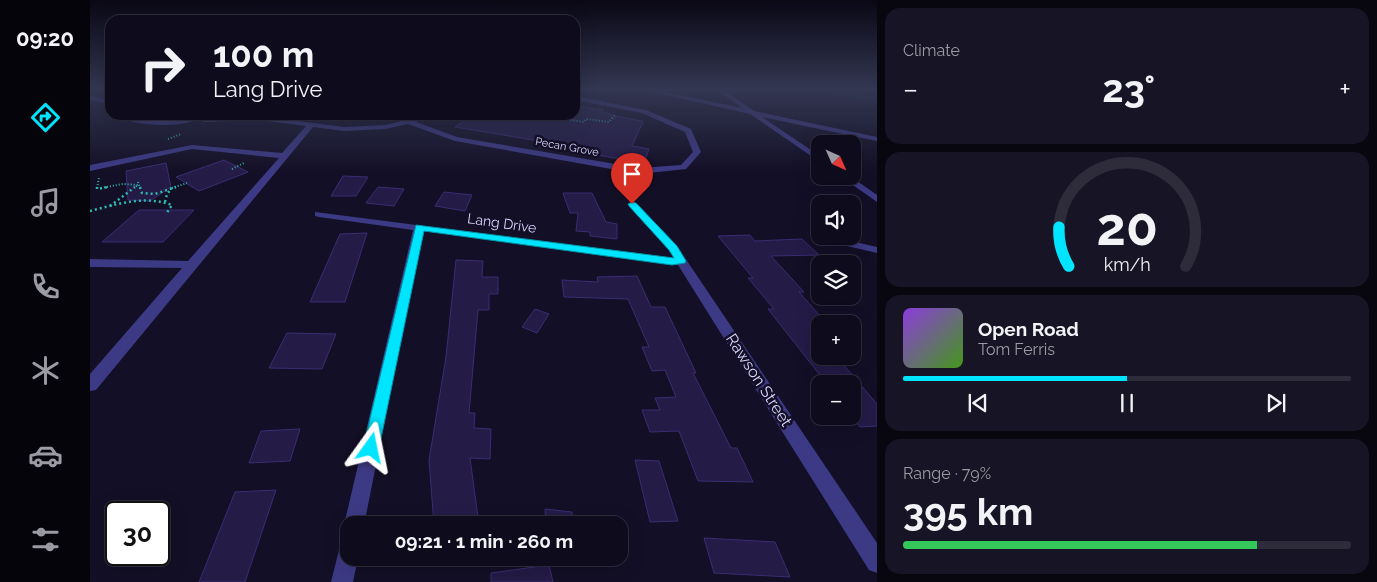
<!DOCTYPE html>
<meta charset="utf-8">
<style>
:root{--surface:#0e0b1c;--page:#171425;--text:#f1f3f6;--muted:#9b9ba3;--line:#2e2b3b;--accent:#00e5ff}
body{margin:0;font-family:Raleway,sans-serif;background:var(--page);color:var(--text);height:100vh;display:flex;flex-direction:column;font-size:19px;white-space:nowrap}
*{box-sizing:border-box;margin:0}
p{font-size:16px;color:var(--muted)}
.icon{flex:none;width:28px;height:28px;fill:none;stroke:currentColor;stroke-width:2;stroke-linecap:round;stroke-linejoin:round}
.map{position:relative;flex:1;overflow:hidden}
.panel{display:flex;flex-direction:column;gap:8px;padding:8px;background:#08060f;width:500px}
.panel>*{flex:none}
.top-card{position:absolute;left:15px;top:15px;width:475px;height:105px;border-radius:15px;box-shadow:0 5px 20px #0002,0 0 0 1px var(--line);background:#0e0b1c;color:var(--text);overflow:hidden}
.needle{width:32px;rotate:135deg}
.tools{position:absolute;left:721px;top:135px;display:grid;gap:10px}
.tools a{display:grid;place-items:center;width:50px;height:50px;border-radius:10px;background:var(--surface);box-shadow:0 5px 20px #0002,0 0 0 1px var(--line);font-size:25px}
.speed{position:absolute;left:15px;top:501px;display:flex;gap:10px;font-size:25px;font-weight:700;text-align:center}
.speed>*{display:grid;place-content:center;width:65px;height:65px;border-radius:50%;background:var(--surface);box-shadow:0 5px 20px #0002,0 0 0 1px var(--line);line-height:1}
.speed .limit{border:2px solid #111;border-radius:8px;background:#fff;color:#111}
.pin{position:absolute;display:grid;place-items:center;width:42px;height:42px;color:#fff;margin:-51px -21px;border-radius:50% 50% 50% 0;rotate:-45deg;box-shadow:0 0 5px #0007}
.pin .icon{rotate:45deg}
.me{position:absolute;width:55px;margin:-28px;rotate:12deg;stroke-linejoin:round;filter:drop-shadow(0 0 4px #0008)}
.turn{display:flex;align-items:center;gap:18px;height:105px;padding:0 25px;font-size:22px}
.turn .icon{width:65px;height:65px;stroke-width:2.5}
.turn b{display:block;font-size:35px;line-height:42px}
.big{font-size:38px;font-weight:700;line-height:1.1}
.panel .tile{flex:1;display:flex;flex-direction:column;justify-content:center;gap:8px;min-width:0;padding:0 18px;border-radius:15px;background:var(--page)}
.panel .dial{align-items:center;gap:0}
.dial svg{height:130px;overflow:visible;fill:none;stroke:var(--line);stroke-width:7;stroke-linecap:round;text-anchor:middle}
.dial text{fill:var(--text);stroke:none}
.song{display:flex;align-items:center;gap:15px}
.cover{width:60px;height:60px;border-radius:8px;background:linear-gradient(135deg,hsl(270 70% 55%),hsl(100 70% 35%))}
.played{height:5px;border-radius:2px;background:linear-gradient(90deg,var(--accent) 50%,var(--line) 50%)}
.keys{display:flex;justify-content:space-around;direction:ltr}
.heat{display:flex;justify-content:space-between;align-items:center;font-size:28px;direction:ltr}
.charge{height:8px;border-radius:4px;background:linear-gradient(90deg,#34c759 79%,var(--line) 0)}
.trip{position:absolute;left:250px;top:516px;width:288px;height:50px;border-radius:15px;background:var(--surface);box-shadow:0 5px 20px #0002,0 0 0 1px var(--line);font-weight:700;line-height:50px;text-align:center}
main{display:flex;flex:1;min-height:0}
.tab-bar{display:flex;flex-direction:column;width:90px;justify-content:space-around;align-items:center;background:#06040b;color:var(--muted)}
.tab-bar .icon{width:35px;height:35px}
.tab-bar .on{color:var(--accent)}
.tab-bar b{font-size:22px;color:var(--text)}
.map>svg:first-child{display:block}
</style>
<main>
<nav class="tab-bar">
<b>09:20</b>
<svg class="icon on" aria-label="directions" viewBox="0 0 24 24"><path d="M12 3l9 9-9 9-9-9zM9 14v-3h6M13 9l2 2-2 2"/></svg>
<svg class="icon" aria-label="music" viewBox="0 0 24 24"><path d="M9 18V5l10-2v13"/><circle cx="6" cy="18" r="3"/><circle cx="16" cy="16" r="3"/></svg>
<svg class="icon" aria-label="phone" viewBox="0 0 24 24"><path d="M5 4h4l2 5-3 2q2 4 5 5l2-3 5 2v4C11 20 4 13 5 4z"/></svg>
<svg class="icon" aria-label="climate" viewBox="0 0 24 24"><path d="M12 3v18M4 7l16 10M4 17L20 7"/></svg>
<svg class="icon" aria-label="car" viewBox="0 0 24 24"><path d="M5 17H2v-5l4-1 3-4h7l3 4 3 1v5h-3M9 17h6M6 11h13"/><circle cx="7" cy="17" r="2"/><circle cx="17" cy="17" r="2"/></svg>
<svg class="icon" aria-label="filters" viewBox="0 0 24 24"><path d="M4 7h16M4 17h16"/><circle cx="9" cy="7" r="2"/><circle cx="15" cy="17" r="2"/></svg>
</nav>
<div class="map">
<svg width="787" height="582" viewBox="0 0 787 582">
<rect width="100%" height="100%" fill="#130f26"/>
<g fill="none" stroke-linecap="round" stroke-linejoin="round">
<polyline stroke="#0a1f44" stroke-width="3" points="738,90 787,101"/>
</g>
<g fill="#241b47" stroke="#3b2d73">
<polygon points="485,106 513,110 512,112 521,114 520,115 552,121 553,122 542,146 559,149 554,163 507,155 508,153 467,144 365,127 382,115 485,115"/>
<polygon points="134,160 158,172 109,191 86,177"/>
<polygon points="76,163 81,187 60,201 38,200 36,171"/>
<polygon points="253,176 278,177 266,196 241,196"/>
<polygon points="288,187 314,189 304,206 276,203"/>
<polygon points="354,192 382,195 375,211 345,206"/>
<polygon points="473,193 502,193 516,222 527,224 527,239 500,236 500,232 486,231 488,213 480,213"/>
<polygon points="49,210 104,210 73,242 12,242"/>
<polygon points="277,233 255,302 220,302 250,234"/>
<polygon points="660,235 665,241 712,239 729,255 681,256 714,292 709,292 730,316 730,356 746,356 787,404 787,426 770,427 762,417 762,384 737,384 678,309 684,309 658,278 663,278 628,236"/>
<polygon points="366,260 393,261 392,277 408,277 408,294 399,294 399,310 388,310 379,413 385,413 384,428 401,429 400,459 380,458 389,525 344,525 339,460 356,357"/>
<polygon points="547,276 561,307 575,307 606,373 603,373 641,448 647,448 663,482 608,481 589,431 560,432 552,410 570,410 565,398 586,397 575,370 562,371 552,347 559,347 538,299 474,297 472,280 508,282 507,277"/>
<polygon points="445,309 459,314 447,333 432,327"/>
<polygon points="197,333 246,334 232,369 179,368"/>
<polygon points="210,429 200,461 159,463 171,431"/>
<polygon points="545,460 569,461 588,521 560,522"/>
<polygon points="186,490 155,582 109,582 145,492"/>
<polygon points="455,509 482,512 483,525 456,525"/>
<polygon points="614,538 685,542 700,577 624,573"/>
<polygon points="459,565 463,582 401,582 401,573"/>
</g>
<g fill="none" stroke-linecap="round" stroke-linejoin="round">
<g stroke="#2fb8b0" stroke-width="2" stroke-dasharray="1 2" stroke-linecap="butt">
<polyline points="451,115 494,122 496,119 519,122 525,115"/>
<polyline points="78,139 91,134"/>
<polyline points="142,169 154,163"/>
<polyline points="48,182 50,188"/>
<polyline points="7,188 9,178"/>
<polyline points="11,188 33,184 48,185 44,188"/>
<polyline points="82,188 97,183"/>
</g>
<g stroke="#2fb8b0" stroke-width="2.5" stroke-dasharray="2 3" stroke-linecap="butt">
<polyline points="7,187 7,189 18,187"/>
<polyline points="50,187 52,193 65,194 86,187"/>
<polyline points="75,202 77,194 82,188"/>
<polyline points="20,206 45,187"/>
<path d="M 0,211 C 28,204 54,195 82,205 L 76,214"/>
</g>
<g fill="#3d3a85" fill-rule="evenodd">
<polygon points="0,90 3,90 0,93"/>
<polygon points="16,90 20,90 20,93 16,92"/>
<path d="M 23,115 L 77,121 L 107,116 L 110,118 C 91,129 42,126 23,115 Z"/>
<polygon points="183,115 191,115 181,120 177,120 177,118"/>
</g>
<g fill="#3d3a85" fill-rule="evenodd">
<polygon points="554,90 566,90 652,108 627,90 634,90 664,111 787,137 787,141 672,117 730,156 730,162 660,114"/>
<polygon points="0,96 20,100 20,104 0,100"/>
<polygon points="485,96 556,110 601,129 611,152 596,169 549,174 365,141 318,124 295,129 254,131 223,127 6,390 0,391 0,374 92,268 0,267 0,259 98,261 189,158 102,149 0,171 0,165 102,145 192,153 216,126 169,120 115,122 86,115 115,118 169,116 254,127 295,125 337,115 346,115 326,122 367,137 549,168 591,165 603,152 595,132 552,113 485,100"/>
<polygon points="750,176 760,176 787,195 787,202"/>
<polygon points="543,202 546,203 587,246 787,543 787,573 779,570 588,265 333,231 274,525 259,525 259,533 257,532 254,525 323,230 229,217 225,216 225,212 584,258 579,250 540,207 538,205"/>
<polygon points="761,241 787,247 787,253 757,246 756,244"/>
<polygon points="259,539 259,558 268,558 263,582 241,582 251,542"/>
</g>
</g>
<linearGradient id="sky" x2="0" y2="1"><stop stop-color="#0a0815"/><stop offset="0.52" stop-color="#333752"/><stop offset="1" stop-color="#333752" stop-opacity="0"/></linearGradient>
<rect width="787" height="172" fill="url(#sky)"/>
<polygon fill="#00e5ff" stroke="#0095a6" points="542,202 546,203 587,246 596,261 595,263 582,265 334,231 289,448 287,454 281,456 275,454 273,448 326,225 584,258 579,250 539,206 538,204"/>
<g text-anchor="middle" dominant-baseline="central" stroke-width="5" stroke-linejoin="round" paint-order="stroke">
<g font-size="11" fill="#d9d4ff" stroke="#130f26">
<text transform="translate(477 147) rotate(10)">Pecan Grove</text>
</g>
<g font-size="14" fill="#d9d4ff" stroke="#130f26">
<text transform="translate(412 223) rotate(8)">Lang Drive</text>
</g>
<g font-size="16" fill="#d9d4ff" stroke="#130f26">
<text transform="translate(669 380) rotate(57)">Rawson Street</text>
</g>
</g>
</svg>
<div class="tools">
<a><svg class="needle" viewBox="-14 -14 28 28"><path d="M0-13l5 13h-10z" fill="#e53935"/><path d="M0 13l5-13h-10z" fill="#9b9ba3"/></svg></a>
<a><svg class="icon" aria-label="sound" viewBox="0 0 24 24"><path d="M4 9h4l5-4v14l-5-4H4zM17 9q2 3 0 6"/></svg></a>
<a><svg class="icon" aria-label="layers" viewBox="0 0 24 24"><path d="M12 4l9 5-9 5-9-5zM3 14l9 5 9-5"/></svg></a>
<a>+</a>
<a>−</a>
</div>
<div class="speed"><div class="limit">30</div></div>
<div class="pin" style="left:542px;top:204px;background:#d93025"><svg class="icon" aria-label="arrive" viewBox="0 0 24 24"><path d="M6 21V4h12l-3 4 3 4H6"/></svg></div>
<svg class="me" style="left:281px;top:448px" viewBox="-20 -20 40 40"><path d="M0-17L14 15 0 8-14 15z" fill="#00e5ff" stroke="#fff" stroke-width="4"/></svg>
<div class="trip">09:21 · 1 min · 260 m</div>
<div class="top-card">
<div class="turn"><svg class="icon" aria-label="right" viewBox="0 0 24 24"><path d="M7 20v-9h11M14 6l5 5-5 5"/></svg><div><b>100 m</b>Lang Drive</div></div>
</div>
</div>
<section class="panel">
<div class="tile"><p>Climate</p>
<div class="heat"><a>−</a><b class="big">23°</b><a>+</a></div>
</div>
<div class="tile dial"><svg viewBox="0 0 100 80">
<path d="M14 69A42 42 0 1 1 86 69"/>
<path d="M14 69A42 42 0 0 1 8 45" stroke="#00e5ff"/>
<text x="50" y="56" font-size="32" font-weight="700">20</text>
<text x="50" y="72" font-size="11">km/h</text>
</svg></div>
<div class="tile">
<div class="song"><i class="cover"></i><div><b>Open Road</b><p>Tom Ferris</p></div></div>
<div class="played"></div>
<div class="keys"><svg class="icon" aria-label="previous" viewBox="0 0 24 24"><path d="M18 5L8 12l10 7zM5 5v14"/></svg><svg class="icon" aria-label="pause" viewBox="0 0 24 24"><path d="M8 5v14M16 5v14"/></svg><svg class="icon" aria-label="next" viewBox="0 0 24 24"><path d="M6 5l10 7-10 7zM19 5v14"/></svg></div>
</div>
<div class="tile"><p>Range · 79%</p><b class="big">395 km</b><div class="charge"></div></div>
</section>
</main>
